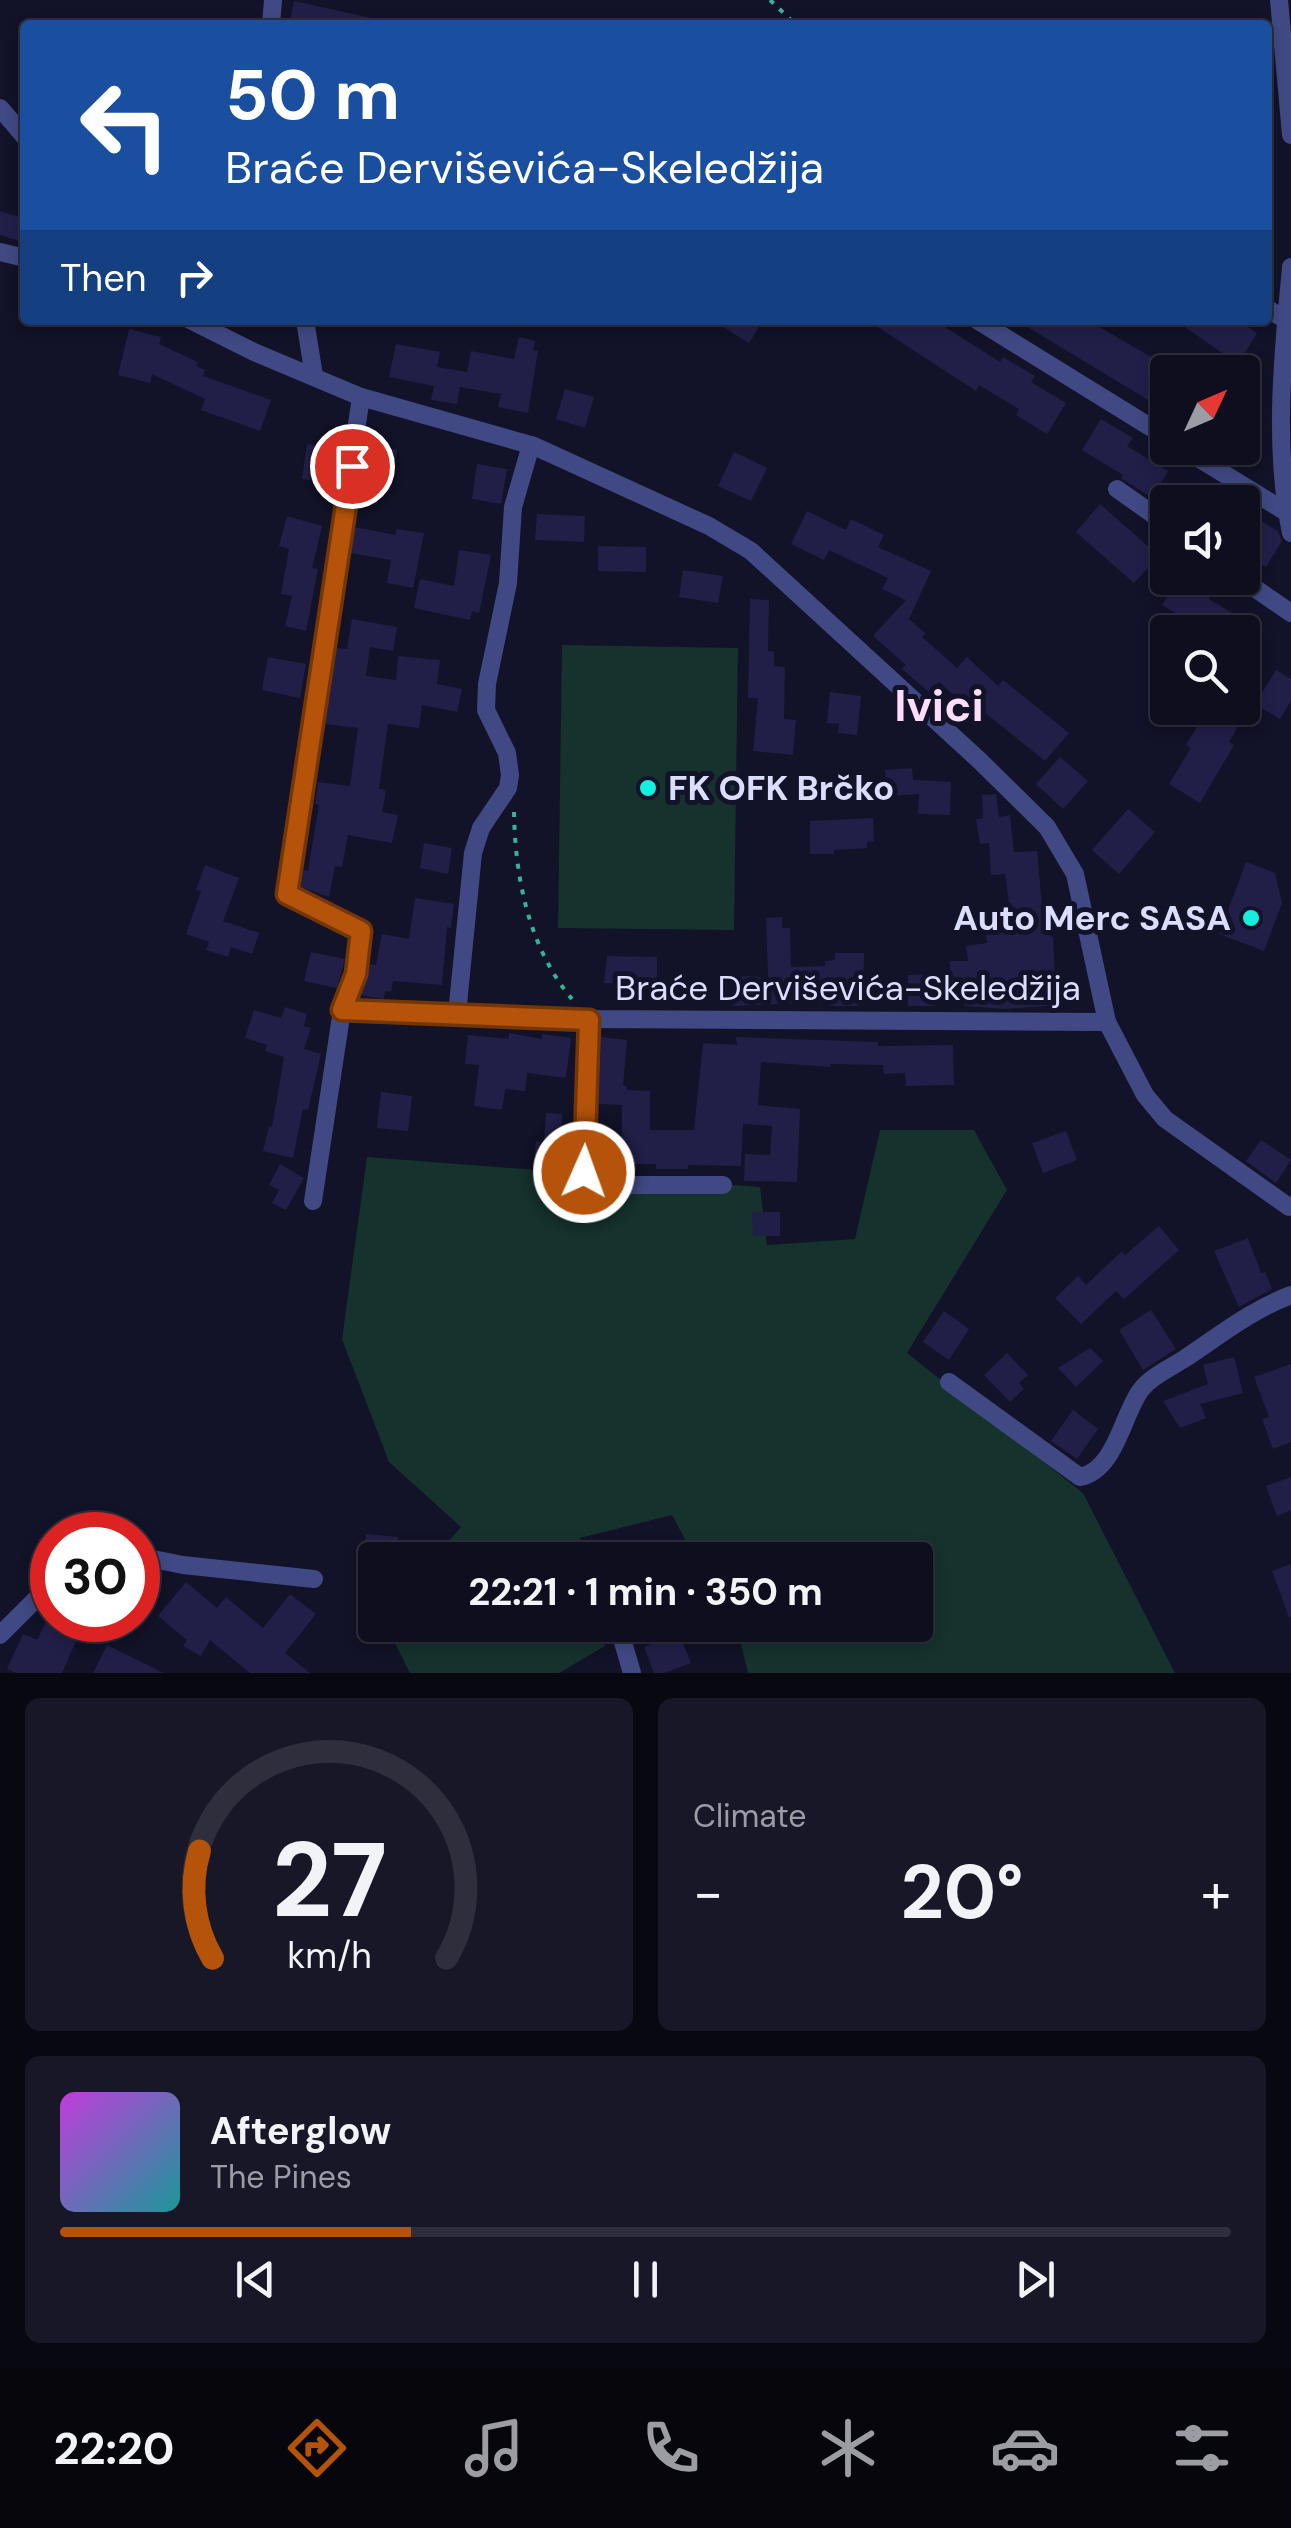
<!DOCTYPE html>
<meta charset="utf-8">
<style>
:root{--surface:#0e0e1e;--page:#171727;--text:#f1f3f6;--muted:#9b9ca4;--line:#2e2e3c;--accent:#b45309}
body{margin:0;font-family:"DM Sans",sans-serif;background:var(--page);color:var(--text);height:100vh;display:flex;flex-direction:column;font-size:38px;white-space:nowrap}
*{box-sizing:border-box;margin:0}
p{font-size:32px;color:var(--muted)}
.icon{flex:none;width:55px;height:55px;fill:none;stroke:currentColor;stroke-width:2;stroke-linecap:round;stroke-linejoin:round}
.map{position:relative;height:1673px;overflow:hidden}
.panel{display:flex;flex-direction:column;gap:25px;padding:25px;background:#080810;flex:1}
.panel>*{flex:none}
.banner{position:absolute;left:20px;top:20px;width:1252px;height:305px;border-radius:10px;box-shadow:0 5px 15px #0003,0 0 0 2px var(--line);background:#1a4fa0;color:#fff;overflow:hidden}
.needle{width:65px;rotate:46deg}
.controls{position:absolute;left:1150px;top:355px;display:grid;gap:20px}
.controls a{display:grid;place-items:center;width:110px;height:110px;border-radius:10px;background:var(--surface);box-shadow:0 5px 15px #0003,0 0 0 2px var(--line);font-size:50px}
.speed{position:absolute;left:30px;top:1512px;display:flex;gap:20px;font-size:50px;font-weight:700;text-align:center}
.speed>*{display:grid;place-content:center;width:130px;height:130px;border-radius:50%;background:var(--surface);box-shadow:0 5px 15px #0003,0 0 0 2px var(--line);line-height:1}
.speed .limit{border:15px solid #d22;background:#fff;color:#111}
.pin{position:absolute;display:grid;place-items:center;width:85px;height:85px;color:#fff;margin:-42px;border:5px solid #fff;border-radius:50%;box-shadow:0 2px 10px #0007}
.me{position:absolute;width:110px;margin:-55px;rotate:2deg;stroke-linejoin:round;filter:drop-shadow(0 0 8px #0008)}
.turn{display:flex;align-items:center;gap:35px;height:210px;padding:0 40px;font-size:45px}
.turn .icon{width:130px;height:130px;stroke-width:2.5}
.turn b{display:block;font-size:70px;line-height:85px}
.then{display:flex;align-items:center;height:95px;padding:0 40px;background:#0003;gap:20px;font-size:38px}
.big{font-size:75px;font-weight:700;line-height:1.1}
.panel .card{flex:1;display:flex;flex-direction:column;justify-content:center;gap:15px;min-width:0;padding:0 35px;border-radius:15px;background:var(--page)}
.panel .dial{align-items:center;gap:0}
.dial svg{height:260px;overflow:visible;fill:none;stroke:var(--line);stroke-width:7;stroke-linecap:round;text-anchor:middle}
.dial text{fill:var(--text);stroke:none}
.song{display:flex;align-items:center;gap:30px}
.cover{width:120px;height:120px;border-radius:15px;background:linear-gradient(135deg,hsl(290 70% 55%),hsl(180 70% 35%))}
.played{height:10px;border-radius:5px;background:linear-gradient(90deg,var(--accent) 30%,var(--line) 30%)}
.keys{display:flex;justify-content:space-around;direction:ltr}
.heat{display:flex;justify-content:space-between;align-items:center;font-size:55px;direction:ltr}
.panel .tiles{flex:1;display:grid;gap:25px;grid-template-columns:1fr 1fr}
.card:last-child{grid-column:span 2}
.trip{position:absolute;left:358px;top:1542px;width:575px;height:100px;border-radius:10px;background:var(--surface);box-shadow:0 5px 15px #0003,0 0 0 2px var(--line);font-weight:700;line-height:100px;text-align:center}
.dock{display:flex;height:160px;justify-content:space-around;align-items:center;background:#06060c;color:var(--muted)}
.dock .icon{width:70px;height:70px}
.dock .current{color:var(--accent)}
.dock b{font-size:45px;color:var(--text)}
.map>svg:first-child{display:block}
</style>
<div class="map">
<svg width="1291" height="1673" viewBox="0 0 1291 1673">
<rect width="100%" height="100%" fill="#121228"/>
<g fill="#15322c">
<polygon points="562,645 738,648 734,930 558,928"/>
<polygon points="880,1130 974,1130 1007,1190 907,1353 1083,1493 1175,1673 748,1673 741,1644 731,1625 915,1625 915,1560 696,1560 672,1515 580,1538 585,1560 432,1560 461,1527 389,1462 342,1339 367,1157 760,1187 767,1245 855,1239"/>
<polygon points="386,1625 600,1625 605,1646 559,1673 410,1673"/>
</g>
<g fill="#211f48">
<polygon points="294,1 376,19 375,25 289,25"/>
<polygon points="0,211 25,219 25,239 20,238 19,241 0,235"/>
<polygon points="712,320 763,320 749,343"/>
<polygon points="867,320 934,320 1000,362 1003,357 1035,376 1031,382 1066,403 1047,434 1016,415 1019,409 979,385 976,391"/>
<polygon points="1016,320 1087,320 1146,354 1168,368 1168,412"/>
<polygon points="1175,320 1237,320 1257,333 1238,364"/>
<polygon points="129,329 161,337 159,344 198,362 196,366 205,370 203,376 271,400 260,431 201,410 205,399 152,374 150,383 118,375"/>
<polygon points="519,337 535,341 533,350 538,351 528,413 498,407 501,394 460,387 457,404 431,400 434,386 389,377 396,344 440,352 437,367 467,372 471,351 514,359"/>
<polygon points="565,389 594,397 585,428 556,419"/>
<polygon points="1101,419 1133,438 1127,446 1168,471 1152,498 1121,478 1123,475 1082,450"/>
<polygon points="307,444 334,448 329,483 302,479"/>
<polygon points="366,445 397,450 393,474 363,469"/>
<polygon points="734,452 767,468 751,501 718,486"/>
<polygon points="477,464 507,469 501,504 472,499"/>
<polygon points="1100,504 1159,556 1134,583 1076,532"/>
<polygon points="807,511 846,530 851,519 884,535 878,547 931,571 909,619 925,633 922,637 957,668 967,657 998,686 1003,680 1069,733 1045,761 974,704 970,710 939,682 930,693 902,669 906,665 873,636 906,600 882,589 888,578 829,550 824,560 791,544"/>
<polygon points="537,514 585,516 584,542 535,540"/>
<polygon points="287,516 322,526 312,568 318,569 306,631 285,626 292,596 281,594 289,549 279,546"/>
<polygon points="1254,517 1278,531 1282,541 1266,567 1242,553 1242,535"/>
<polygon points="354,527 396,535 396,529 424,533 413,588 387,583 391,560 350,553"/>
<polygon points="598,546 646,547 646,572 598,571"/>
<polygon points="459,550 491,555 479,613 472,611 470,620 414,608 420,579 454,586"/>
<polygon points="683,570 723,576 718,603 679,597"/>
<polygon points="1179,578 1187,578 1213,593 1209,599 1264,632 1207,632 1162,605"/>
<polygon points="750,599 769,600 768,651 774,652 774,666 785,667 784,719 796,720 793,755 753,751 758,698 748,698"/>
<polygon points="352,619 397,627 393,651 370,647 366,676 396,680 398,656 440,660 437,684 462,689 457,712 422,705 419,728 388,724 379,789 386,790 382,812 398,815 392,843 348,835 342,867 335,866 329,897 301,887 303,870 308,871 319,805 315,804 318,782 350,786 358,728 325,724 336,648 347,649"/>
<polygon points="268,657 306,664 300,698 262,690"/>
<polygon points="1276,670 1291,679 1291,701 1280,719 1255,704"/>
<polygon points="830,692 861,696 857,735 838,733 839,724 827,723"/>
<polygon points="1209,708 1248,708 1229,742 1234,745 1200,803 1169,784 1191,748 1186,745"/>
<polygon points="1060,757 1088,781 1063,809 1036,784"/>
<polygon points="912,768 913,780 951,782 950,815 918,814 919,794 887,796 885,770"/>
<polygon points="996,794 999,817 1010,815 1014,852 1037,851 1043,917 1047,916 1050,937 1053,936 1056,1005 1005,1009 964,1006 963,989 934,990 934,1006 908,1006 908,975 950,974 950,961 968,961 966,946 987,943 985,929 1012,925 1005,874 991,875 989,843 980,844 976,819 983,818 982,795"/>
<polygon points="1128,809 1155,832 1119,874 1092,850"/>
<polygon points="873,818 874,841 867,842 867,848 834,850 834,854 810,854 810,821"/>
<polygon points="424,843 452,848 448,874 420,868"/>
<polygon points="1246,862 1275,873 1282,903 1264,951 1219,934"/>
<polygon points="205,865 239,878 223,921 259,933 252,954 231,947 228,957 206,950 209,942 186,934 201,891 196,890"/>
<polygon points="415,898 454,904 451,928 447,927 442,985 393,981 391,992 385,991 384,999 361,995 370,964 376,965 382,934 409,939"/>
<polygon points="782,917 782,928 790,928 791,967 825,966 825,961 835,960 835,953 864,953 863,997 858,997 858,1006 830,1006 830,1002 733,1006 734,976 768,977 766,918"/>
<polygon points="311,952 345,959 337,988 304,981"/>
<polygon points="607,956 657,957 657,984 604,983"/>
<polygon points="285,1007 307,1014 304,1026 311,1028 304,1049 321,1054 308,1110 303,1109 293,1158 263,1151 269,1126 272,1127 284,1057 265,1051 267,1045 245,1038 254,1010 281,1018"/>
<polygon points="509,1033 542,1039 542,1034 571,1038 566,1078 527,1073 525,1091 505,1089 502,1110 474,1106 479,1065 465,1064 468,1035 508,1039"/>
<polygon points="601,1037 627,1040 623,1086 627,1086 627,1090 650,1091 650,1130 694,1130 703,1043 737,1045 736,1037 878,1042 878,1046 953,1045 954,1085 906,1086 905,1073 884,1074 883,1065 830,1064 830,1067 761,1062 758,1105 800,1109 797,1182 744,1181 745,1154 770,1155 772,1126 743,1124 741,1166 688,1165 688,1169 656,1169 656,1164 597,1164 597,1140 622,1139 622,1105 599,1104"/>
<polygon points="381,1092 412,1096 408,1131 377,1128"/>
<polygon points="546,1113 562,1114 561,1143 572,1144 572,1170 534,1168 536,1141 544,1142"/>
<polygon points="1066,1131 1077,1160 1043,1173 1032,1143"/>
<polygon points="1261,1140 1291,1160 1276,1183 1246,1161"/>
<polygon points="280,1164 304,1178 286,1210 272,1203 279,1190 269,1185"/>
<polygon points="752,1212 780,1212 780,1236 753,1236"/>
<polygon points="1159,1226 1179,1250 1124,1299 1116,1291 1081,1324 1055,1298 1078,1276 1086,1285 1122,1251 1125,1255"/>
<polygon points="1248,1238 1261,1273 1265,1272 1272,1289 1239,1307 1214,1251"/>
<polygon points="1151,1310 1176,1349 1143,1370 1119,1330"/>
<polygon points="944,1311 969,1329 949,1360 923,1342"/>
<polygon points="1090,1348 1103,1361 1076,1387 1058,1368"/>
<polygon points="1007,1353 1028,1375 1019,1383 1024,1389 1010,1402 984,1375"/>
<polygon points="1234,1357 1243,1393 1200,1404 1206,1418 1180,1428 1163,1401 1208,1384 1203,1365"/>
<polygon points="1291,1364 1291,1442 1273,1449 1262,1419 1269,1417 1254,1377"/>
<polygon points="1073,1410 1098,1429 1077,1459 1051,1441"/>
<polygon points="1291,1477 1291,1510 1277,1516 1266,1486"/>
<polygon points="366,1534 398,1537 396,1560 364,1560"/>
<polygon points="1291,1564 1291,1617 1289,1617 1272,1571"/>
<polygon points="186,1582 217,1608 226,1597 263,1628 290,1594 316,1614 285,1653 310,1673 250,1673 210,1640 201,1656 183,1646 187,1640 158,1616"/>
<polygon points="47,1620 85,1620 62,1673 16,1673 7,1669 23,1634 37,1640"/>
<polygon points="679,1633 691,1663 664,1673 654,1673 644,1647"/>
<polygon points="107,1645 164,1673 93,1673"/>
</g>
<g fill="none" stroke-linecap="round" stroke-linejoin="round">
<g stroke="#39b397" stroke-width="4" stroke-dasharray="5 8" stroke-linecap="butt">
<polyline points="770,0 790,19 805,25"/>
<path d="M 514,812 C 515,878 529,948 572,999"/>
</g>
<g stroke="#404984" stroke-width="18">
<polyline points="1279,0 1291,135"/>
<polyline points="271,25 273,0"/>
<polyline points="0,108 25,137"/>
<polyline points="0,252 25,258"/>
<path d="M 1291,267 C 1283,355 1273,445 1291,533"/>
<polyline points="1268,309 1291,323"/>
<polyline points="190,320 254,352 361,397 534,446 709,526 751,551 980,761 1047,827 1075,874 1107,1022 1145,1095 1165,1119 1289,1207"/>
<polyline points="305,320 314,376"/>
<polyline points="977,320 1168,438"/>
<polyline points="361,397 287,894 361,931 356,974 342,1010 589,1019 1107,1022"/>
<polyline points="1182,448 1291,515"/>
<polyline points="1117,489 1168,525"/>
<polyline points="1240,578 1291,613"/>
<polyline points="457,1014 473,853 481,828 508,788 510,775 507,753 486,710 487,684 508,583 513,507 531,445"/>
<polyline points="589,1019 584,1167 587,1178 599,1185 723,1185"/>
<polyline points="313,1201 342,1010"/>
<path d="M 949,1382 L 1080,1477 C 1115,1470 1122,1417 1140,1391 C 1150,1377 1170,1368 1184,1359 C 1219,1336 1251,1310 1291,1295"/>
<polyline points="138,1556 183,1565 314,1579"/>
<polyline points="618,1625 632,1673"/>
<polyline points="0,1635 52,1583"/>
</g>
</g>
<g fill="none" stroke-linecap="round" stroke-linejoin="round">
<g stroke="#753606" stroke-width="25">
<polyline id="route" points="352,466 287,894 361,931 356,974 342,1010 589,1020 584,1172"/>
</g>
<use href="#route" stroke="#b45309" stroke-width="18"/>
</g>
<g fill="#15efdf" stroke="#121228" stroke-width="4">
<circle cx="648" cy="788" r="10"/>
<circle cx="1251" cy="918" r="10"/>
</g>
<g text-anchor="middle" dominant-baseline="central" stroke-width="10" stroke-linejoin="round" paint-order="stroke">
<g font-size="35" font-weight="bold" fill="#dbddfd" stroke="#121228" text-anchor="start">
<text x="668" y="788">FK OFK Brčko</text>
<text x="1231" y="918" text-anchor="end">Auto Merc SASA</text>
</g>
<g font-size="35" fill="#dbddfd" stroke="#121228">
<text x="848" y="988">Braće Derviševića-Skeledžija</text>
</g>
<g font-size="45" font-weight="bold" fill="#fdddf7" stroke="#121228">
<text x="939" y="705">Ivici</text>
</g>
</g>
</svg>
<div class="controls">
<a><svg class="needle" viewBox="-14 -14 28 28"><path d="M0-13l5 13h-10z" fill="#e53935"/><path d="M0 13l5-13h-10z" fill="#9b9ca4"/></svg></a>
<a><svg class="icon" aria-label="sound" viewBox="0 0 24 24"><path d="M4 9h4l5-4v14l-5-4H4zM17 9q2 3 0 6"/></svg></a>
<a><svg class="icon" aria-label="search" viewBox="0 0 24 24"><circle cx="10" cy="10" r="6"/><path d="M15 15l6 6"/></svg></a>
</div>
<div class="speed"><div class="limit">30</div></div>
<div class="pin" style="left:352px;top:466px;background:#d93025"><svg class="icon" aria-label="arrive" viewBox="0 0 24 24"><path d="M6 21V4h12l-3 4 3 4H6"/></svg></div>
<svg class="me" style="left:584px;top:1172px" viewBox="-20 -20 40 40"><circle r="17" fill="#b45309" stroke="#fff" stroke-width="3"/><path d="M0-11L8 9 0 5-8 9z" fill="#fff"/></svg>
<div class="trip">22:21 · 1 min · 350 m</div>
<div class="banner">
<div class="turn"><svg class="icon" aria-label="left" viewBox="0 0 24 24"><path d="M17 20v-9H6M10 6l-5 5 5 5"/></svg><div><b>50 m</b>Braće Derviševića-Skeledžija</div></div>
<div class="then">Then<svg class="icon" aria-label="right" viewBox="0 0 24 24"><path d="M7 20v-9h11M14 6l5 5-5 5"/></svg></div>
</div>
</div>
<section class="panel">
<div class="tiles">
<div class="card dial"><svg viewBox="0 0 100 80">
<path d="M14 69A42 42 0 1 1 86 69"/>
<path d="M14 69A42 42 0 0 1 10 36" stroke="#b45309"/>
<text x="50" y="56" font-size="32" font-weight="700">27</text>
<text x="50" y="72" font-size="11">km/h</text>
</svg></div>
<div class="card"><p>Climate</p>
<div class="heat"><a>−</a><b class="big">20°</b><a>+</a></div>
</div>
<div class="card">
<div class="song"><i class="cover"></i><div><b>Afterglow</b><p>The Pines</p></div></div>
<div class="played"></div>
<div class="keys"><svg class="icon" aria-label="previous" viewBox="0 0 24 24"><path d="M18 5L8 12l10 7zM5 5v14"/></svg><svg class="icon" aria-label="pause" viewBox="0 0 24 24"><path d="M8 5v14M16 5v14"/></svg><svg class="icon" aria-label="next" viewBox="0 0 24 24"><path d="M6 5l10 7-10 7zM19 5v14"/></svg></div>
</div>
</div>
</section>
<nav class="dock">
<b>22:20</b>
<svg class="icon current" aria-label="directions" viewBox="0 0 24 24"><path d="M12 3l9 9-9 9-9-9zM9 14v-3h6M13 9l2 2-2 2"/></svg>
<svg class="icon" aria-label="music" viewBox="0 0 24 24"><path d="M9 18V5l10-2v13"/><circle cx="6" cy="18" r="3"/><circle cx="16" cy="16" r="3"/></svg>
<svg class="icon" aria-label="phone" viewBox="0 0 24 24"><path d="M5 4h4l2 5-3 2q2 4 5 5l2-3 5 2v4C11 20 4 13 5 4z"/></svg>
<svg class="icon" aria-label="climate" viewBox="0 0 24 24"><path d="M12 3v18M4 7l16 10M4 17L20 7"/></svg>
<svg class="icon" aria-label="car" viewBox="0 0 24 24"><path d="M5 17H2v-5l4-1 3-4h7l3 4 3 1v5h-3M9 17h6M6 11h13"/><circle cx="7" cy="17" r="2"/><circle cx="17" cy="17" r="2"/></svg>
<svg class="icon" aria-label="filters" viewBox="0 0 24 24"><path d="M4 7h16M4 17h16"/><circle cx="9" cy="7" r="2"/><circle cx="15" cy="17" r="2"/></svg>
</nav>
